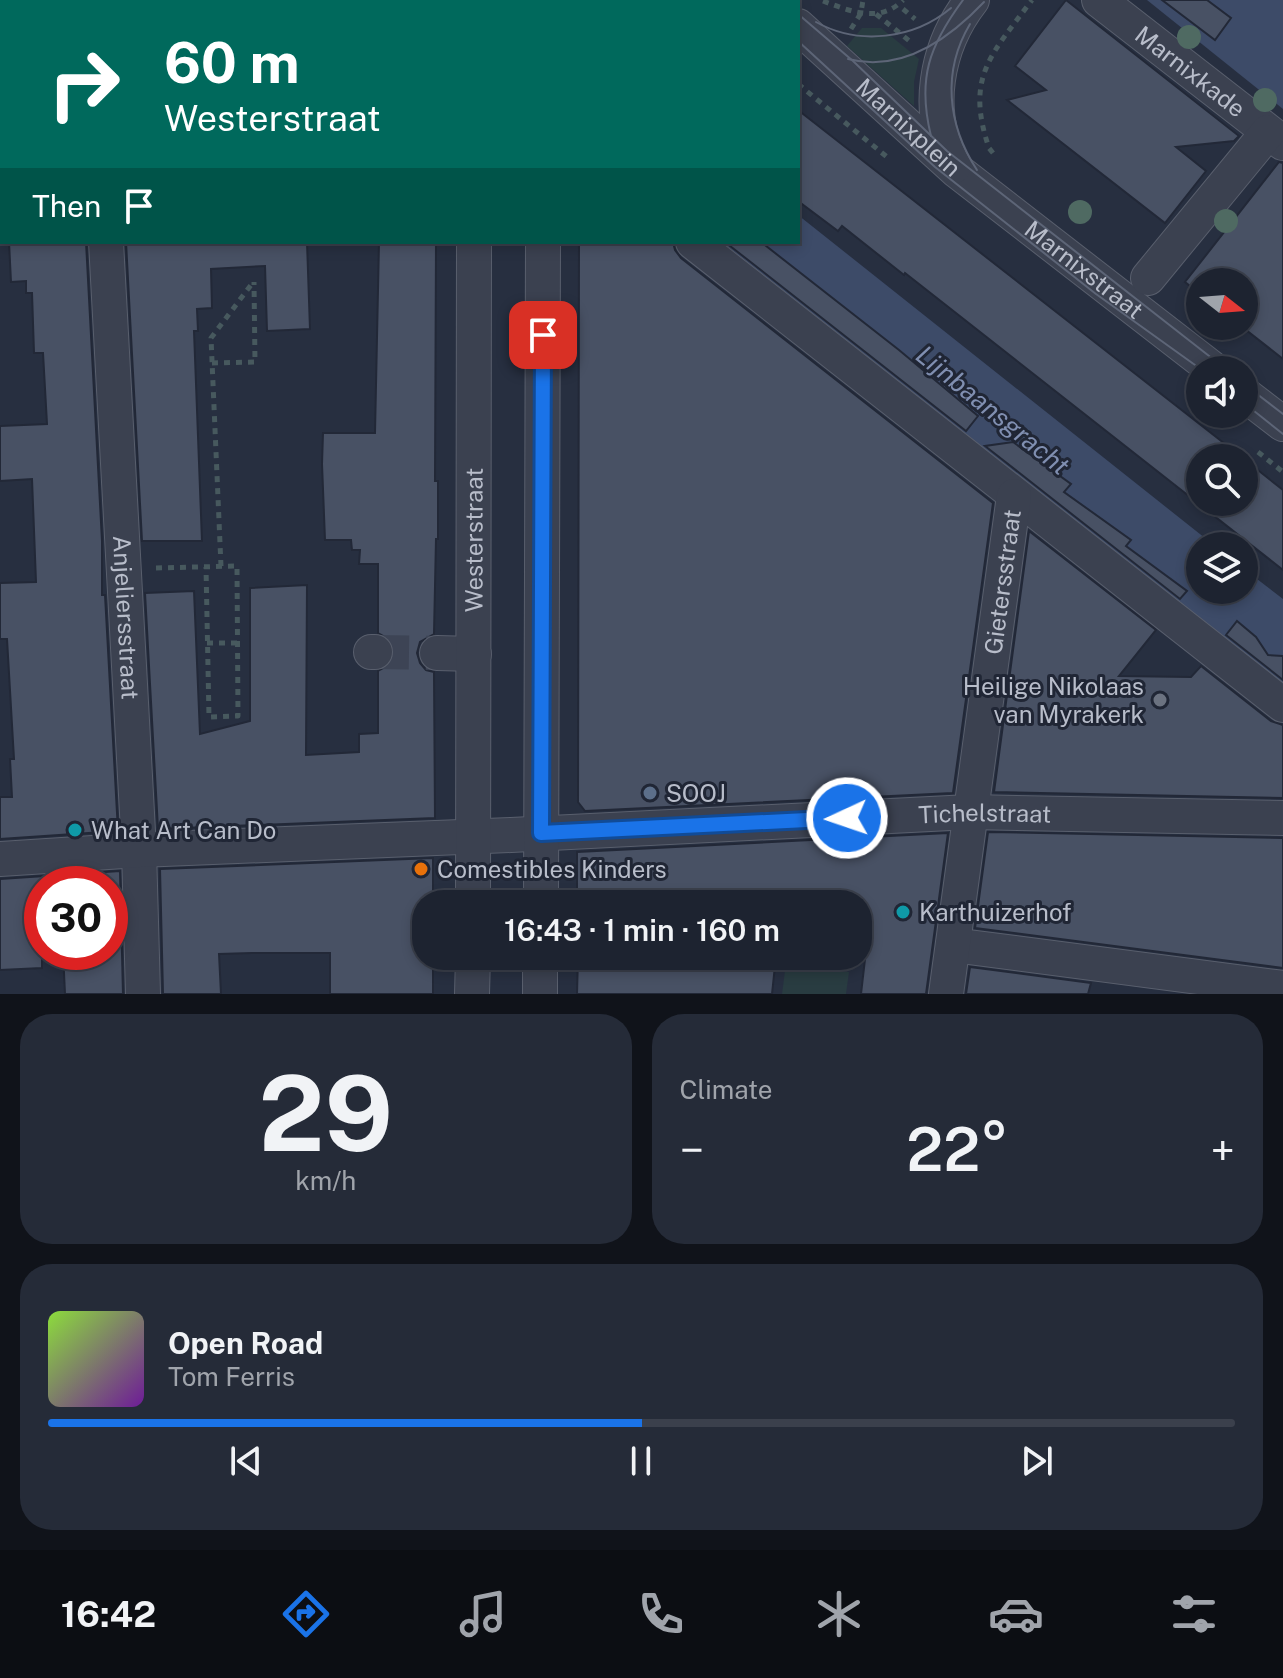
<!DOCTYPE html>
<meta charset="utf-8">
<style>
:root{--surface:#1d2330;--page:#252b38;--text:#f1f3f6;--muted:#a0a4ab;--line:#3b404c;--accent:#1a73e8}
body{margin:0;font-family:"Public Sans",sans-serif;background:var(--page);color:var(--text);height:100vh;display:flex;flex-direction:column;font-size:30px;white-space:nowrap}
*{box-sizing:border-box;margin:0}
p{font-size:26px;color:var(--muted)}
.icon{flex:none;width:44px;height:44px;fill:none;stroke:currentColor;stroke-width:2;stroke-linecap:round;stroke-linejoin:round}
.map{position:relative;height:994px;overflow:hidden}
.drawer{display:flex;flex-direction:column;gap:20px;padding:20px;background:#10131a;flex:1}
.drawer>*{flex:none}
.guide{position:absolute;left:0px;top:0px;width:800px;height:244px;box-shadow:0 4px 12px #0003,0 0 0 2px var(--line);background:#00695c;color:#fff;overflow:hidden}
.needle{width:52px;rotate:107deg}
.fabs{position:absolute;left:1186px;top:268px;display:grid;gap:16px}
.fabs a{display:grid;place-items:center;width:72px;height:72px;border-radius:50%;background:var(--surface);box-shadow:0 4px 12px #0003,0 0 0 2px var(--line);font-size:40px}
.speed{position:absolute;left:24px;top:866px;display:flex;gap:16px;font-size:40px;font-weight:700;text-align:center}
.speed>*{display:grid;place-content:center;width:104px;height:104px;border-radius:50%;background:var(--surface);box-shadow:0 4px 12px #0003,0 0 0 2px var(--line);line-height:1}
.speed .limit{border:12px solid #d22;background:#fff;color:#111}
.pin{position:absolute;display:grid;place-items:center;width:68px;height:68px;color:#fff;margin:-34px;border-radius:16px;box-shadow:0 4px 12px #0006}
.me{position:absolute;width:88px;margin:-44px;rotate:267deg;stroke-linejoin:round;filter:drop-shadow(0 0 6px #0008)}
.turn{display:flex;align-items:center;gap:28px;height:168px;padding:0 32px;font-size:36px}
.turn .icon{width:104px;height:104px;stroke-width:2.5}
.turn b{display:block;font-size:56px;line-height:68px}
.then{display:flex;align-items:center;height:76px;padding:0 32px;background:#0003;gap:16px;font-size:30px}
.big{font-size:60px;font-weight:600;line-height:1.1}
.drawer .card{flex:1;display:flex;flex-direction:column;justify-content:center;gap:12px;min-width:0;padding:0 28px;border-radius:32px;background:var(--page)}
.drawer .dial{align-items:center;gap:0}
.dial b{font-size:104px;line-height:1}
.song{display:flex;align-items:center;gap:24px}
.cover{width:96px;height:96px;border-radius:12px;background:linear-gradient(135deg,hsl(90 70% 55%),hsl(280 70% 35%))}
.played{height:8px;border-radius:4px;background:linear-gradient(90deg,var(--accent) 50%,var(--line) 50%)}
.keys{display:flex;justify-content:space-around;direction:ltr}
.heat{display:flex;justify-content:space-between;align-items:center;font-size:44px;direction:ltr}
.drawer .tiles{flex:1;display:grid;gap:20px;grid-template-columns:1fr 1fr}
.card:last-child{grid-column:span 2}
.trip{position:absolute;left:412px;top:890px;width:460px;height:80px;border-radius:32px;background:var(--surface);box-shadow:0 4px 12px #0003,0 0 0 2px var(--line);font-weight:600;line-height:80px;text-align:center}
.tab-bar{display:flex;height:128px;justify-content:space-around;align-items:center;background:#0c0e13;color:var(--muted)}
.tab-bar .icon{width:56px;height:56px}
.tab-bar .on{color:var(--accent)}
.tab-bar b{font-size:36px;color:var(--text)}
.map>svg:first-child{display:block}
</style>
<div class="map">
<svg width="1283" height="994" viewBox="0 0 1283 994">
<rect width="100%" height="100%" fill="#272f40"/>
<g fill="#293c41">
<polygon points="862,28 881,28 919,59 914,82 914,106 847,46"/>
<polygon points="786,963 849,972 846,994 782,994"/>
</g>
<g fill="#3d4b68">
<polygon points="1147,0 1283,0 1283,109"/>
<polygon points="798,215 1215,546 1200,546 1200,590 1244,590 1244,569 1283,599 1283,684 722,242 798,242"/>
</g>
<g fill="#485164" stroke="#222837" stroke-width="2">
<polygon points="1066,0 1239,136 1234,141 1176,147 1206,171 1165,223 1007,100 1046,90 1015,66"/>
<polygon points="1162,0 1207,0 1231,18 1215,40"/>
<polygon points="798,110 1243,458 1200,458 1200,502 1244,502 1244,459 1283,490 1283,570 905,273 904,275 842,226 838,231 798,201"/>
<polygon points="1279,162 1283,163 1283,359 1241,326 1244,326 1244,282 1200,282 1200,294 1185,282"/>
<polygon points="9,242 86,242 102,541 102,595 105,595 118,831 0,839 0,797 12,797 10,759 14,759 7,639 0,639 0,583 36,582 32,479 0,481 0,426 47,424 43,353 34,353 32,293 26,293 26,281 11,282"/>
<polygon points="126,242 307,242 310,329 267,331 265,266 211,269 212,308 197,309 198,331 194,331 202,541 142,541"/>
<polygon points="379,242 436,242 435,481 438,481 438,539 436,539 434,634 420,642 417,653 420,663 426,670 434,672 435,818 158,829 145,593 194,591 200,734 250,721 250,588 307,585 306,755 359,752 359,734 378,733 378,671 392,663 395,653 392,641 378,633 378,564 359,564 360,550 352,550 351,540 325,540 322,464 323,433 375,433"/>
<polygon points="579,242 673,242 675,250 681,258 993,503 953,793 585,811 578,802"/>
<polygon points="725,242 761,242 899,350 978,416 966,431"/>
<polygon points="1013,442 1071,484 1064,492 1131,540 1126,546 1187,591 1180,599 985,446"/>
<polygon points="1029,531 1156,630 1119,676 1191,677 1201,666 1271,721 1283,725 1283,798 994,792"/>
<polygon points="1237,621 1256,637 1268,655 1283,656 1283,680 1226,635"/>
<polygon points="988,832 1283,838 1283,968 975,928"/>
<polygon points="948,833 926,994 861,994 865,959 858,958 858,904 577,904 577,852"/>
<polygon points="433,858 433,904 426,904 426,956 433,956 433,994 330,994 330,953 252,953 219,954 221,994 163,994 160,869"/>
<polygon points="120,871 123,994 65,994 63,952 110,952 110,884 42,884 42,968 0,970 0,879"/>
<polygon points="578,956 776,956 772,994 577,994"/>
<polygon points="970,967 1091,983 1088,994 966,994"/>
</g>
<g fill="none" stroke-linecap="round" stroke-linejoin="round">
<polyline stroke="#3d4455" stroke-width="34" stroke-dasharray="34 17" stroke-linecap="butt" points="375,652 437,653"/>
<g stroke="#595f6d" stroke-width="36">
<g id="minor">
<polyline points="95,0 95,2"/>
<polyline points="386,0 389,2"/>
<polyline points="766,0 769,2"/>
<path id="s1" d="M 1099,0 L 1283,143"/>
<polyline points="595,2 596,0"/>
<path id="s2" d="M 798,26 L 956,170 L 1214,370"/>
<path d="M 954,166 C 923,113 936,46 972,0"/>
<polyline points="0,168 2,168"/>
<path id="s3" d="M 106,242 L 139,850 L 143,994"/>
<polyline points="693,242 1283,705"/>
<polyline points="1148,278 1268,132"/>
<polyline points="1244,394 1283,424"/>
<polyline points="371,652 375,652"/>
<polyline points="437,653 474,654"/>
<path id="s4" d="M 0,859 L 139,850 L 511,835 L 970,812 L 1283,818"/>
<path id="s5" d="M 473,904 L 474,242"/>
<polyline points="541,904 543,242"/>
<polyline points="953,945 1283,988"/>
<polyline points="472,994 473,956"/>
<polyline points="540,994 540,956"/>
<path id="s6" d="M 946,994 L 1014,496"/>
</g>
</g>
<g stroke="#47595e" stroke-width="5" stroke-dasharray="6 6" stroke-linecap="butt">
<polyline points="698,0 700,2"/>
<path d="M 823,1 C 850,11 880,24 903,0"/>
<polyline points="903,9 915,19"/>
<polyline points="876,14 912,43"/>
<polyline points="851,29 861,13 863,0"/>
<polyline points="798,84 887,157"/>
<path d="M 993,153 L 989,148 C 965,77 991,55 1032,0"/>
<polyline points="212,363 255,362 254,282"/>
<polyline points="1189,398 1200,406"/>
<polyline points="1210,414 1221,423"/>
<polyline points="1258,452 1283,472"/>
<polyline points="221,566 211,338 254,281"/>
<polyline points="156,568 237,566 238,716 209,717 206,567"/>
<polyline points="207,643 237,643"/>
</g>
<use href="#minor" stroke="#3b4150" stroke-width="34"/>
<g stroke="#5d6577" stroke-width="2">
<polyline points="747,0 750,2"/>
<polyline points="781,0 783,2"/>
<polyline points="798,14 853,61 947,151 1227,370"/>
<path d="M 816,22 C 859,46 914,39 951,8"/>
<path d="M 970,24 C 942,71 947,124 977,170"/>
<polyline points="798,41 935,167 1096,294 1202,370"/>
<path d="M 848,59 C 902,73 949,39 984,2"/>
<path d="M 931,136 C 917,79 929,46 963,0"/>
<polyline points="1244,384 1283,414"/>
<polyline points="1244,403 1283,434"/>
</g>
</g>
<g fill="#4f6a62">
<circle cx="1189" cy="37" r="12"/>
<circle cx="1265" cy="100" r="12"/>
<circle cx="1080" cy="212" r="12"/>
<circle cx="1226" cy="221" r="12"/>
</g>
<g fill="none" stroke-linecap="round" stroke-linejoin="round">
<g stroke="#114b97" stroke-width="20">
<polyline id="route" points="543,335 541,833 847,818"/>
</g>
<use href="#route" stroke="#1a73e8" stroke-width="14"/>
</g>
<circle fill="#6b7280" stroke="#202635" stroke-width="3" cx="1160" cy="700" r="8"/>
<circle fill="#5c6f8a" stroke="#202635" stroke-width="3" cx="650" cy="793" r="8"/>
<g fill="#0f9aa8" stroke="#202635" stroke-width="3">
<circle cx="75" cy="830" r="8"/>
<circle cx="903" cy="912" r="8"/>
</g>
<circle fill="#e8710a" stroke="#202635" stroke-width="3" cx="421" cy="869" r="8"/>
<g text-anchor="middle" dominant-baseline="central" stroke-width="6" stroke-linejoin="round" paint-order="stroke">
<g font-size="24" fill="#b8bdca" stroke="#202635">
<text stroke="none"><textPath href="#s1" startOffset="116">Marnixkade</textPath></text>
<text stroke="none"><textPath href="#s2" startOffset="150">Marnixplein</textPath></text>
<text stroke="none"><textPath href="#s2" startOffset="376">Marnixstraat</textPath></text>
<text stroke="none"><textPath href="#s5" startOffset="364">Westerstraat</textPath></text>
<text stroke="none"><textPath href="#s6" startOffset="416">Gietersstraat</textPath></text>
<text stroke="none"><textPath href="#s3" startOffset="376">Anjeliersstraat</textPath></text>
<text stroke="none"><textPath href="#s4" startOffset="986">Tichelstraat</textPath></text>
</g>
<g font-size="24" fill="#b8bdca" stroke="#202635" text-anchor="start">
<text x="1144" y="686" text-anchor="end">Heilige Nikolaas<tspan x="1144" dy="28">van Myrakerk</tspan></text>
<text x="666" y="793">SOOJ</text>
<text x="91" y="830">What Art Can Do</text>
<text x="437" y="869">Comestibles Kinders</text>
<text x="919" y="912">Karthuizerhof</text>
</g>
<g font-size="26" font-style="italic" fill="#808fb1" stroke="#202635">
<text transform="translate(993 410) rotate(39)">Lijnbaansgracht</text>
</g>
</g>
</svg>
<div class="fabs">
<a><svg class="needle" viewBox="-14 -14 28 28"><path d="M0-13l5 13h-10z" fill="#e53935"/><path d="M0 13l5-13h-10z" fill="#a0a4ab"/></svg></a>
<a><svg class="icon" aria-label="sound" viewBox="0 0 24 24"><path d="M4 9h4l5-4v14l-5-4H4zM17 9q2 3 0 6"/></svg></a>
<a><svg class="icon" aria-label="search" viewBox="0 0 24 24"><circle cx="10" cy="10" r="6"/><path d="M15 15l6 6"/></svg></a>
<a><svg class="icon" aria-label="layers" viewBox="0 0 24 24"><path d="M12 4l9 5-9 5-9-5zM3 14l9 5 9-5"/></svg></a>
</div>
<div class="speed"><div class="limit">30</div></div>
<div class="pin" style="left:543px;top:335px;background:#d93025"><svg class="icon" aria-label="arrive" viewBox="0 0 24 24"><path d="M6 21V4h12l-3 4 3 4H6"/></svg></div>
<svg class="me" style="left:847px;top:818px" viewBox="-20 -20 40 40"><circle r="17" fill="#1a73e8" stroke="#fff" stroke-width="3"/><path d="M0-11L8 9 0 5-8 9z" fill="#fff"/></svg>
<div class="trip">16:43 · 1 min · 160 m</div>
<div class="guide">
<div class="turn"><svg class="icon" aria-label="right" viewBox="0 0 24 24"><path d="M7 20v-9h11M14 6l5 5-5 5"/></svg><div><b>60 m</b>Westerstraat</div></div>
<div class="then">Then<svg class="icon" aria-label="arrive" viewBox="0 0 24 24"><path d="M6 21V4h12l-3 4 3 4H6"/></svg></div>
</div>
</div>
<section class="drawer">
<div class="tiles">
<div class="card dial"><b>29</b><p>km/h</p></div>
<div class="card"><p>Climate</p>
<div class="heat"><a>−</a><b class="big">22°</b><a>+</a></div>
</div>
<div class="card">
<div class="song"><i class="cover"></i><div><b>Open Road</b><p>Tom Ferris</p></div></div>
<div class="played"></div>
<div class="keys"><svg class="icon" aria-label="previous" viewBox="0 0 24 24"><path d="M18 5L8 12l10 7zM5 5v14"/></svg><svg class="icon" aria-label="pause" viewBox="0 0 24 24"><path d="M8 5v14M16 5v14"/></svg><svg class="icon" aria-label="next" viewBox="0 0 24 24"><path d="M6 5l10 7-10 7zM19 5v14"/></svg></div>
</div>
</div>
</section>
<nav class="tab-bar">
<b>16:42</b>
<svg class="icon on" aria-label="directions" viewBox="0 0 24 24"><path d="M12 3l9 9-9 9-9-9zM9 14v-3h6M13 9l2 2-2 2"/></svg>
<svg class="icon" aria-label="music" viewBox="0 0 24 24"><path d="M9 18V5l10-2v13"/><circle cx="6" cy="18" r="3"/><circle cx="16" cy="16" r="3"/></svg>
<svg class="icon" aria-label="phone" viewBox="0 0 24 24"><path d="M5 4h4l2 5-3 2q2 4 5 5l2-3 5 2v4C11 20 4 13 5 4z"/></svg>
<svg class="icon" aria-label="climate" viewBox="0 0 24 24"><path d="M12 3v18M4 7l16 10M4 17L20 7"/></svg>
<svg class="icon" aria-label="car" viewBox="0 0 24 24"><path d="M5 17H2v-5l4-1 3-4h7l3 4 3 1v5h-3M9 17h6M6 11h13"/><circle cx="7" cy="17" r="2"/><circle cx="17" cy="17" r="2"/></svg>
<svg class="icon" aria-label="filters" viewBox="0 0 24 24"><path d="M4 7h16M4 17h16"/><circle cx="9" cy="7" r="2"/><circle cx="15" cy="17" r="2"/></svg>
</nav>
